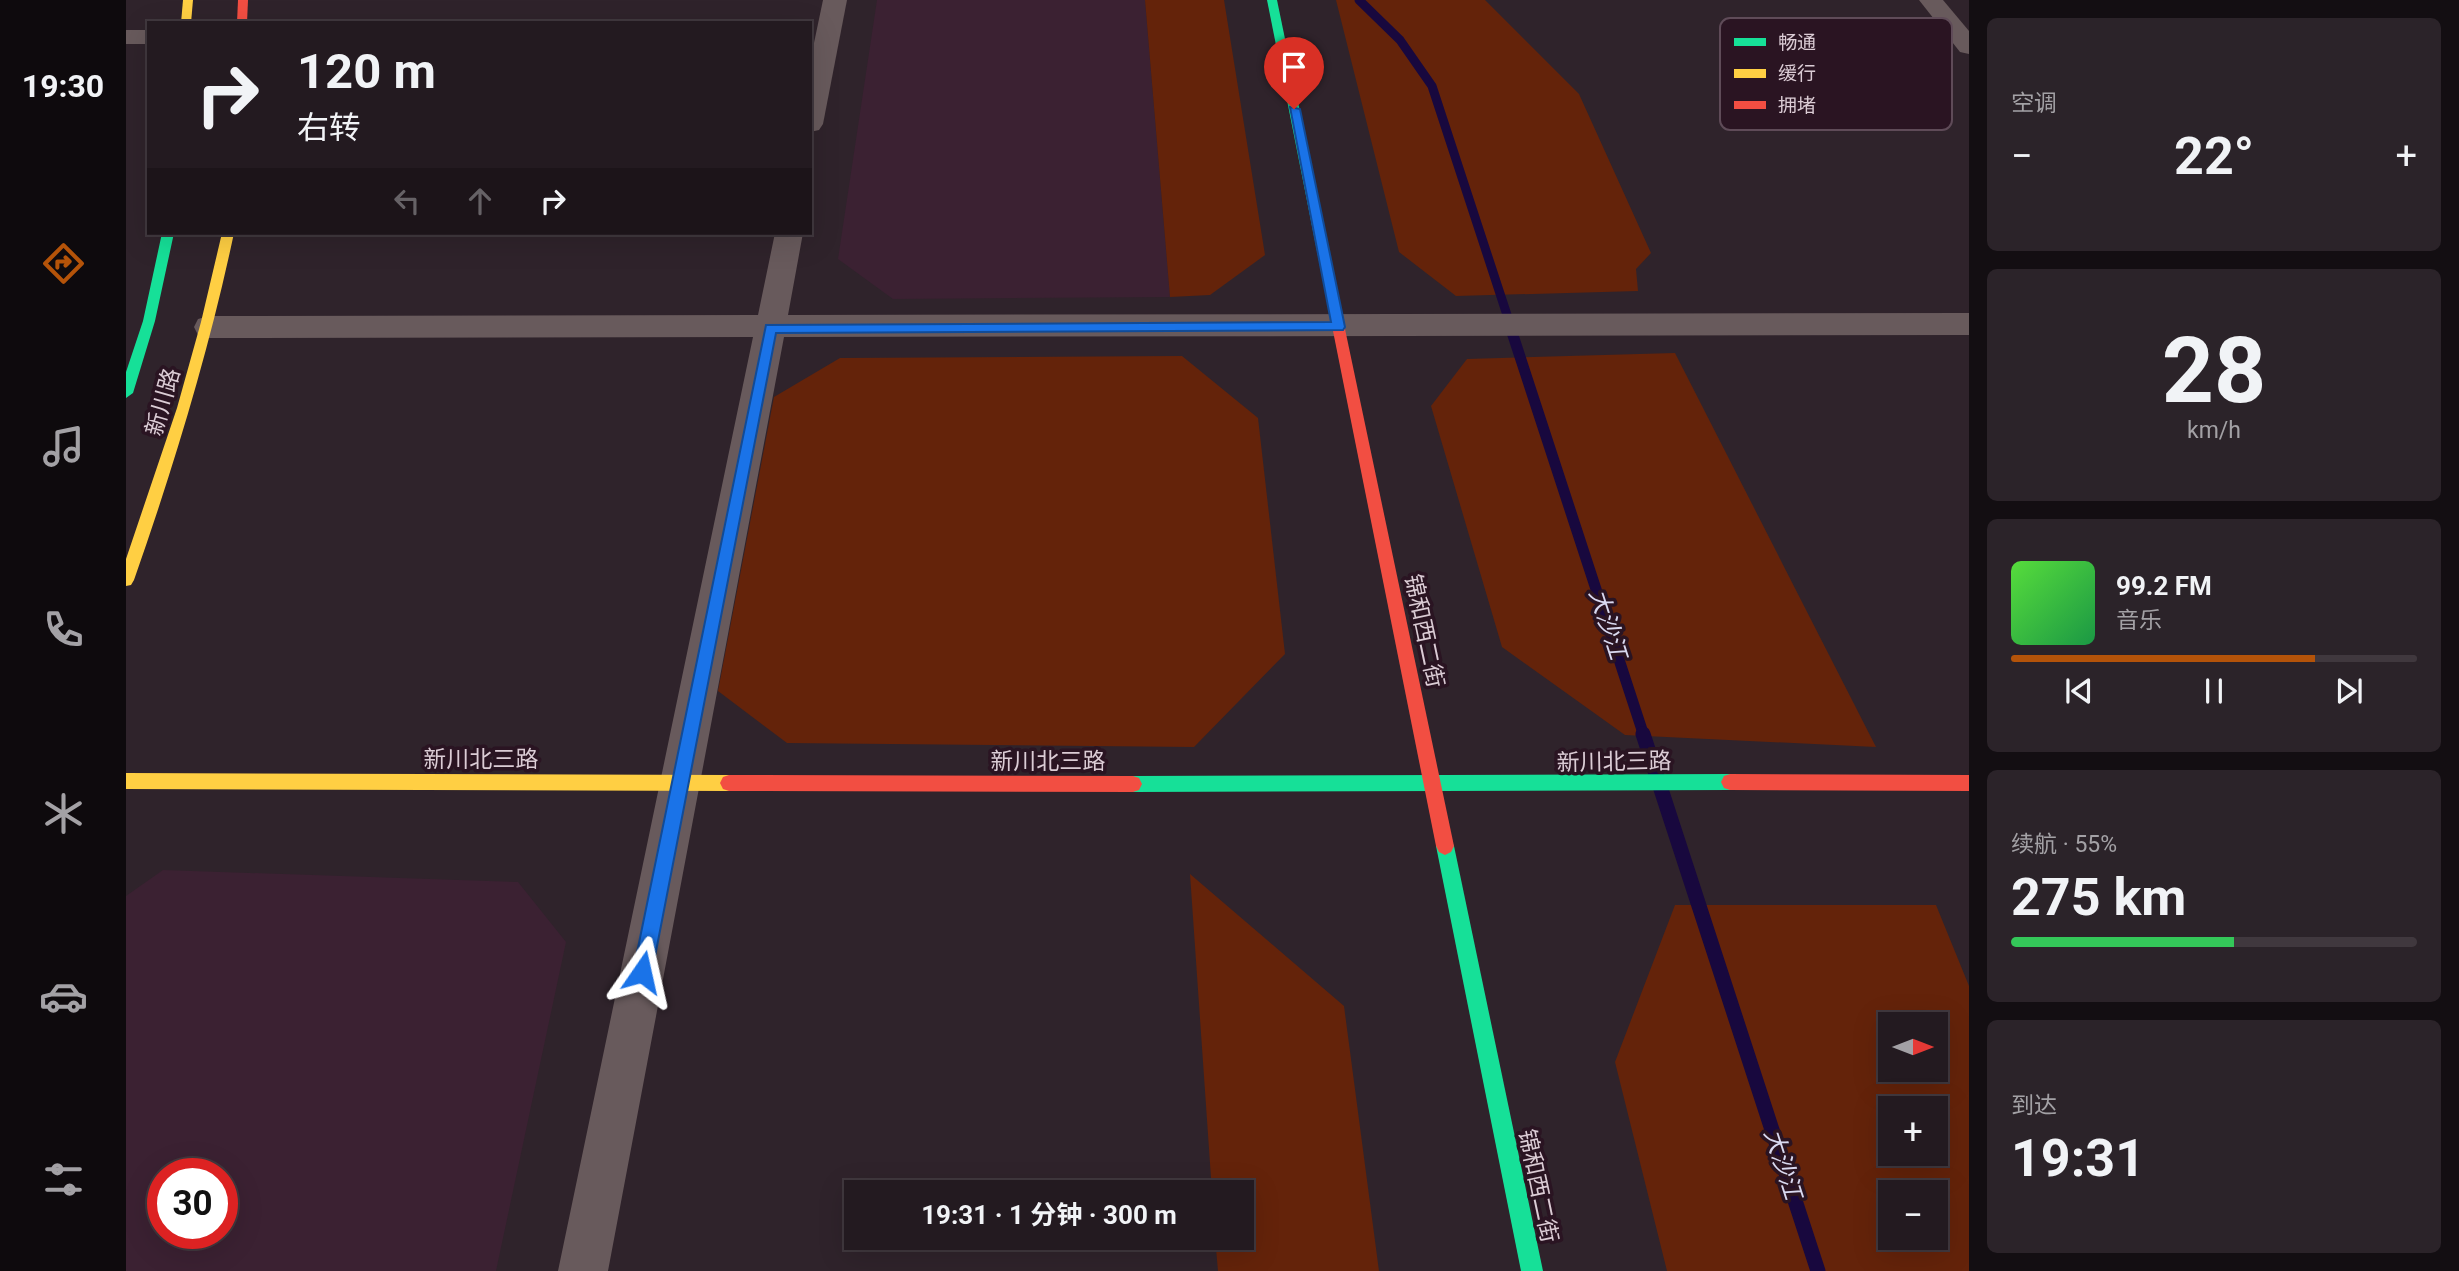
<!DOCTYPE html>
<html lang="zh">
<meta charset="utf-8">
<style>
:root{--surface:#231a20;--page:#2b2329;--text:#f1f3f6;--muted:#a3a1a5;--line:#40383e;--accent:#b45309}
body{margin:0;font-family:Roboto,"Noto Sans SC",sans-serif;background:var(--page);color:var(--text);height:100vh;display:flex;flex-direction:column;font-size:26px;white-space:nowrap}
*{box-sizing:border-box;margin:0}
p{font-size:23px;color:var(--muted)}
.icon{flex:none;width:38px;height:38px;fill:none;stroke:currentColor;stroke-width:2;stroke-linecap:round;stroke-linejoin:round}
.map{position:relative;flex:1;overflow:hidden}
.drawer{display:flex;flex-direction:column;gap:18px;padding:18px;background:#130e12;width:490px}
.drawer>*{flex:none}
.top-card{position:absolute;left:21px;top:21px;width:665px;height:214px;border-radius:0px;box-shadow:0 7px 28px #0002,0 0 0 2px var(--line);background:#231a20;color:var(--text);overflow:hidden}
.needle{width:46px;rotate:90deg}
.buttons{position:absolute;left:1752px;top:1012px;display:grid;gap:14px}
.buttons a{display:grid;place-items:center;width:70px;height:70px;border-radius:0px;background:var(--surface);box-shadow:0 7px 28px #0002,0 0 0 2px var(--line);font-size:35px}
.speed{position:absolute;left:21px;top:1158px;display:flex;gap:14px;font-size:35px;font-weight:700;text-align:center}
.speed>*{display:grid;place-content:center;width:91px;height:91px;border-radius:50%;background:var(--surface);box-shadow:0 7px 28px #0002,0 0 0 2px var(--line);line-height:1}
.speed .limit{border:10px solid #d22;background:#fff;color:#111}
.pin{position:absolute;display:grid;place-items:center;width:60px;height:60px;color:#fff;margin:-72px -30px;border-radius:50% 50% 50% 0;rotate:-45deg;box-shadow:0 0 7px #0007}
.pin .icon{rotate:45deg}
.me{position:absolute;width:77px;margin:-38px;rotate:11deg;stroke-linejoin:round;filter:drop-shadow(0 0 5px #0008)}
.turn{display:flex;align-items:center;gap:24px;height:147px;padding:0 35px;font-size:32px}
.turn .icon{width:91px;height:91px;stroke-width:2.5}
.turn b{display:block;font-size:49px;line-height:60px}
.lanes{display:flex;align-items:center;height:66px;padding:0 35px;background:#0003;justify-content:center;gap:35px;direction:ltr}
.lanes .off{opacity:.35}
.big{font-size:52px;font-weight:700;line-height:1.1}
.drawer .tile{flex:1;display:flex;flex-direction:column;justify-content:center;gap:10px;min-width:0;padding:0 24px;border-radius:10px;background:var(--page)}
.drawer .dial{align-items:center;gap:0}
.dial b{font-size:91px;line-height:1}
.song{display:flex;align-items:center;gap:21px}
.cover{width:84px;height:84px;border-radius:10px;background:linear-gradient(135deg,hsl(110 70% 55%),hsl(140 70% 35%))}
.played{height:7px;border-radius:4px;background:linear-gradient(90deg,var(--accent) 75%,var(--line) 75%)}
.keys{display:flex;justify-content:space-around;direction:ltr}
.heat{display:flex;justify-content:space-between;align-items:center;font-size:38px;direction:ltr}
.charge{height:10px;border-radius:5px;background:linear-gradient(90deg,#34c759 55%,var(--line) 0)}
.trip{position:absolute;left:718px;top:1180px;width:410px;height:70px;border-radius:0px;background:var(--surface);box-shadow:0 7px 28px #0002,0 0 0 2px var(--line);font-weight:700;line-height:70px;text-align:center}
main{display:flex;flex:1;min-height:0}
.tabs{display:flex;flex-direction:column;width:126px;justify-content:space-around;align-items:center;background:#0e0a0d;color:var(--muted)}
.tabs .icon{width:49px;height:49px}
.tabs .on{color:var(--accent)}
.tabs b{font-size:32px;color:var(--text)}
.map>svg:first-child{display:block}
</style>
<main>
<nav class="tabs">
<b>19:30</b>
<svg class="icon on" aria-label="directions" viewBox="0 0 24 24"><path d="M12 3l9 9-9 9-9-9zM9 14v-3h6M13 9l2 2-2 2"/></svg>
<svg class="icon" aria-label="music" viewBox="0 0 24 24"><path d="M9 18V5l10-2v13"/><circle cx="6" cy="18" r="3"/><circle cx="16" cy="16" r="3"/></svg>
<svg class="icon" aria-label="phone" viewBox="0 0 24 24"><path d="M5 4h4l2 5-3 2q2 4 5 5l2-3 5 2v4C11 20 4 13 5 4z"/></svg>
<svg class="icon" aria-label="climate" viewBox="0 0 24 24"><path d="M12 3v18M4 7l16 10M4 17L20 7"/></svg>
<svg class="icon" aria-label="car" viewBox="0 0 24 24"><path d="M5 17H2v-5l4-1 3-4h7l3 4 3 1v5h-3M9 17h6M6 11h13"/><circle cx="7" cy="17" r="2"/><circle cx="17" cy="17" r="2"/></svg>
<svg class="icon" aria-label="filters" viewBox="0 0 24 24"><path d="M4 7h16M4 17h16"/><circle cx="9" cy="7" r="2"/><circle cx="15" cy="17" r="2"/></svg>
</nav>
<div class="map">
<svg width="1843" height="1271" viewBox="0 0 1843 1271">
<rect width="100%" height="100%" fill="#2f232b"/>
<g fill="#3b2132" fill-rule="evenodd">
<polygon points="751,0 1019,0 1044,297 767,299 712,259"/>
<path d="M 37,870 L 392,882 L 440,942 L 370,1271 L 0,1271 L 0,896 ZM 37,1174 L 96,1174 L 96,1234 L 37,1234 Z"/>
</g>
<g fill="#64230a" fill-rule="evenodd">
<polygon points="1019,0 1098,0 1139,255 1084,295 1044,297"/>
<polygon points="1210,0 1359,0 1453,94 1525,253 1510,269 1512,291 1330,296 1273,252"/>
<polygon points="1549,353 1750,747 1499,735 1376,647 1305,406 1341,359"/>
<polygon points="1056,356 1132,418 1159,654 1068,747 661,743 592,691 648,397 714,358"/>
<polygon points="1064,874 1218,1006 1253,1271 1092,1271 1089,1237 1115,1237 1115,1192 1086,1192"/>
<path d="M 1549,905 L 1810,905 L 1843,986 L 1843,1271 L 1541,1271 L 1489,1062 ZM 1764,1024 L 1810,1024 L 1810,1069 L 1764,1069 ZM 1764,1108 L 1810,1108 L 1810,1153 L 1764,1153 ZM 1764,1192 L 1810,1192 L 1810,1237 L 1764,1237 Z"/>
</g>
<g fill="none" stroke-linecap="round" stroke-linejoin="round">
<polyline stroke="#18083e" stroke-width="9" points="1233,0 1274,40 1306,86 1383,321"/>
<polyline stroke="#18083e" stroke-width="11" points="1382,320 1518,736"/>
<polyline stroke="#18083e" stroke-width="15" points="1517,734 1692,1271"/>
<g fill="#685a5c" fill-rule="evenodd">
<polygon points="697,0 721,0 697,124 693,130 684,132 684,62"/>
<polygon points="1793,0 1817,0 1843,31 1843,54 1834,52"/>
<rect x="0" y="30" width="23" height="14"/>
<polygon points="649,233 677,233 662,315 1843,313 1843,335 658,337 482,1271 432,1271 627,337 83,338 72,335 68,327 72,319 83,316 632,315"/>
</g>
<g fill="#16e098" fill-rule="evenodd">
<polygon points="1141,0 1151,0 1211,291 1205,295 1199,291"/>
<polygon points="36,233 48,233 29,321 7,393 0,398 0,372 17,321"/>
<polygon points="1604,774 1610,776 1613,782 1610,788 1604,790 1007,792 1001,790 998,784 1001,778 1007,776"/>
<polygon points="1319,837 1325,840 1328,846 1417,1271 1395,1271 1310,846 1313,840"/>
</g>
<g fill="#ffcf43" fill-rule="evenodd">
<polygon points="57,0 67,0 65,23 55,23"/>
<path d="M 96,233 L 108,233 C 83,351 48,466 8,580 L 5,585 L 0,586 L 0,559 L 51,408 L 75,322 Z"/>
<polygon points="0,773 603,775 609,777 612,783 609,789 603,791 0,789"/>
</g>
<g fill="#f24e42" fill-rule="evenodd">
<polygon points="112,0 122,0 121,23 111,23"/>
<polygon points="1205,287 1211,291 1328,846 1325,852 1319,855 1313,852 1310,846 1199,291"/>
<polygon points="1604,774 1843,775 1843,791 1604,790 1598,788 1595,782 1598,776"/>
<polygon points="603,775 1007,776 1013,778 1016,784 1013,790 1007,792 603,791 597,789 594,783 597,777"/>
</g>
</g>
<polygon fill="#1a73e8" stroke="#114b97" stroke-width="2" points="1164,107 1174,109 1219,327 1217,330 650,333 526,972 523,979 516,982 510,979 507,972 640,325 1205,322"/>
<g text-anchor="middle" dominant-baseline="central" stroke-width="7" stroke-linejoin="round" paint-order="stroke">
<g font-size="23" fill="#dbccd5" stroke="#2a1422">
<text transform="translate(37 402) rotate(-74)">新川路</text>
<text transform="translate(1298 631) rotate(78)">锦和西二街</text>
<text x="355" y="759">新川北三路</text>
<text x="922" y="761">新川北三路</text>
<text transform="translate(1488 762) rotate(-1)">新川北三路</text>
<text transform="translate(1412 1186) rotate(78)">锦和西二街</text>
</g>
<g font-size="24" font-style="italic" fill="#d9d9f0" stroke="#2a1422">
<text transform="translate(1482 624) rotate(72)">大沙江</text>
<text transform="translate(1657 1164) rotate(72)">大沙江</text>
</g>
</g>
<rect x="1594" y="18" width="232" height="112" rx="10" fill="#2a1422" stroke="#5f4b58" stroke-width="2"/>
<rect x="1608" y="38" width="32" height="8" fill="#16e098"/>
<rect x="1608" y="69" width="32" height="9" fill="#ffcf43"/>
<rect x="1608" y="101" width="32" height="8" fill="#f24e42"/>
<g font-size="19" fill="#dbccd5">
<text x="1652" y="49">畅通</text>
<text x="1652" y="80">缓行</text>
<text x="1652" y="112">拥堵</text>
</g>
</svg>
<div class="buttons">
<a><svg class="needle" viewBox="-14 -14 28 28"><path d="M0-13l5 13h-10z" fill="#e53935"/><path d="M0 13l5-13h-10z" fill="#a3a1a5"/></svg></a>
<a>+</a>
<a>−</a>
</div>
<div class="speed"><div class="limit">30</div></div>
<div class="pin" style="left:1168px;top:109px;background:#d93025"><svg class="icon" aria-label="arrive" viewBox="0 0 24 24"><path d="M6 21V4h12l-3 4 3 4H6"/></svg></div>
<svg class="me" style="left:516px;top:972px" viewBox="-20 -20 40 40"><path d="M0-17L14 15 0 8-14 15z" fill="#1a73e8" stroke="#fff" stroke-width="4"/></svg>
<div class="trip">19:31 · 1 分钟 · 300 m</div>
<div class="top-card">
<div class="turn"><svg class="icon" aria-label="right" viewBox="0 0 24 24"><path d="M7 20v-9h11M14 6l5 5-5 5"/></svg><div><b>120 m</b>右转</div></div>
<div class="lanes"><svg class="icon off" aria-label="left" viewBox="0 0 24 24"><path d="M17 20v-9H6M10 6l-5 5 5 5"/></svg><svg class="icon off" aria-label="ahead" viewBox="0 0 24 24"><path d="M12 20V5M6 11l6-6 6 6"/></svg><svg class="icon" aria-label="right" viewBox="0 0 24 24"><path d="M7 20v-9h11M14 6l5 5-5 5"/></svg></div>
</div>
</div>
<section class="drawer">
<div class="tile"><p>空调</p>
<div class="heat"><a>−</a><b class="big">22°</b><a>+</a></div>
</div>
<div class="tile dial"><b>28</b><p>km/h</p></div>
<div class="tile">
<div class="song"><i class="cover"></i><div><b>99.2 FM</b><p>音乐</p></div></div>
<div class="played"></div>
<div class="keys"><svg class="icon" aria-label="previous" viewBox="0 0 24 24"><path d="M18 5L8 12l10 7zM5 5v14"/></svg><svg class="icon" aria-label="pause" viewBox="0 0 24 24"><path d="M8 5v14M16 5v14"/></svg><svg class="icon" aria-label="next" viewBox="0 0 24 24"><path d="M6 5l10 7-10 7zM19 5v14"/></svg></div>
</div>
<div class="tile"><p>续航 · 55%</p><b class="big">275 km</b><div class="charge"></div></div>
<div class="tile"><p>到达</p><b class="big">19:31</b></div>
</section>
</main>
